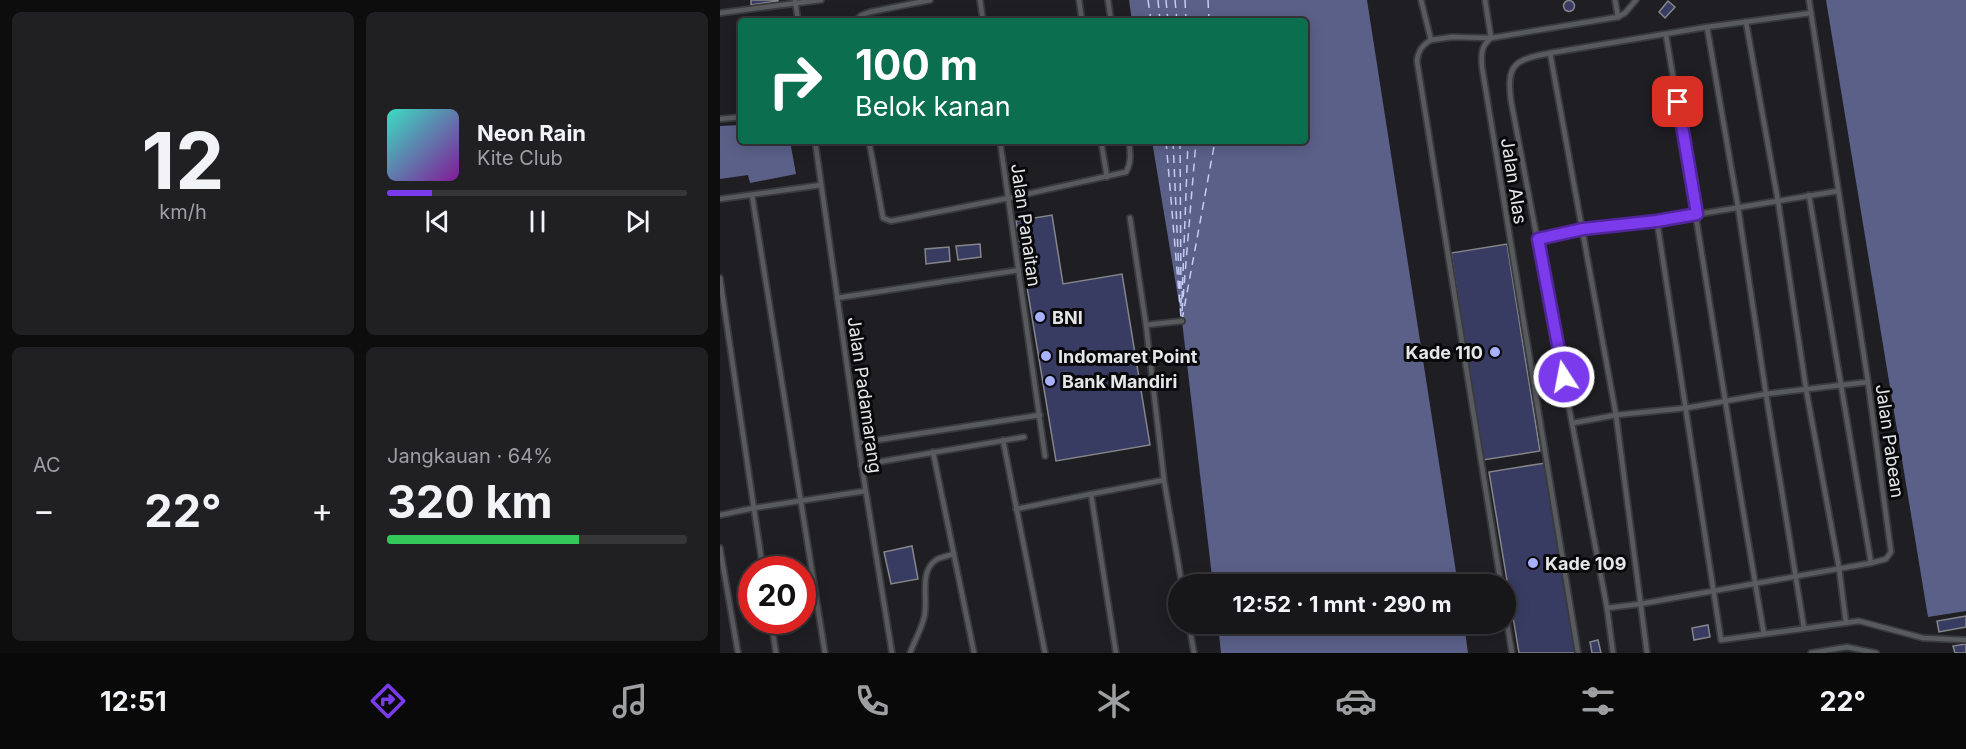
<!DOCTYPE html>
<html lang="id">
<meta charset="utf-8">
<style>
:root{--surface:#17171a;--page:#202023;--text:#f1f3f6;--muted:#9e9fa2;--line:#363639;--accent:#7c3aed}
body{margin:0;font-family:Inter,sans-serif;background:var(--page);color:var(--text);height:100vh;display:flex;flex-direction:column;font-size:22px;white-space:nowrap}
*{box-sizing:border-box;margin:0}
p{font-size:20px;color:var(--muted)}
.icon{flex:none;width:33px;height:33px;fill:none;stroke:currentColor;stroke-width:2;stroke-linecap:round;stroke-linejoin:round}
.map{position:relative;flex:1;overflow:hidden}
.side{display:flex;flex-direction:column;gap:12px;padding:12px;background:#0d0d0e;width:720px}
.side>*{flex:none}
.banner{position:absolute;left:18px;top:18px;width:570px;height:126px;border-radius:6px;box-shadow:0 3px 15px #0003,0 0 0 2px var(--line);background:#0b6e4f;color:#fff;overflow:hidden}
.speed{position:absolute;left:18px;top:556px;display:flex;gap:12px;font-size:30px;font-weight:700;text-align:center}
.speed>*{display:grid;place-content:center;width:78px;height:78px;border-radius:50%;background:var(--surface);box-shadow:0 3px 15px #0003,0 0 0 2px var(--line);line-height:1}
.speed .limit{border:9px solid #d22;background:#fff;color:#111}
.pin{position:absolute;display:grid;place-items:center;width:51px;height:51px;color:#fff;margin:-26px;border-radius:12px;box-shadow:0 3px 9px #0006}
.me{position:absolute;width:66px;margin:-33px;rotate:349deg;stroke-linejoin:round;filter:drop-shadow(0 0 4px #0008)}
.turn{display:flex;align-items:center;gap:21px;height:126px;padding:0 18px;font-size:27px}
.turn .icon{width:78px;height:78px;stroke-width:2.5}
.turn b{display:block;font-size:42px;line-height:51px}
.big{font-size:45px;font-weight:700;line-height:1.1}
.side .tile{flex:1;display:flex;flex-direction:column;justify-content:center;gap:9px;min-width:0;padding:0 21px;border-radius:9px;background:var(--page)}
.side .dial{align-items:center;gap:0}
.dial b{font-size:78px;line-height:1}
.song{display:flex;align-items:center;gap:18px}
.cover{width:72px;height:72px;border-radius:9px;background:linear-gradient(135deg,hsl(170 70% 55%),hsl(290 70% 35%))}
.played{height:6px;border-radius:3px;background:linear-gradient(90deg,var(--accent) 15%,var(--line) 15%)}
.keys{display:flex;justify-content:space-around;direction:ltr}
.heat{display:flex;justify-content:space-between;align-items:center;font-size:33px;direction:ltr}
.charge{height:9px;border-radius:4px;background:linear-gradient(90deg,#34c759 64%,var(--line) 0)}
.side .tiles{flex:1;display:grid;gap:12px;grid-template-columns:repeat(2,1fr)}
.trip{position:absolute;left:448px;top:574px;width:348px;height:60px;border-radius:30px;background:var(--surface);box-shadow:0 3px 15px #0003,0 0 0 2px var(--line);font-weight:700;line-height:60px;text-align:center}
.dock{display:flex;height:96px;justify-content:space-around;align-items:center;background:#09090a;color:var(--muted)}
.dock .icon{width:42px;height:42px}
.dock .selected{color:var(--accent)}
.dock b{font-size:27px;color:var(--text)}
main{display:flex;flex:1;min-height:0}
.map>svg:first-child{display:block}
</style>
<main>
<section class="side">
<div class="tiles">
<div class="tile dial"><b>12</b><p>km/h</p></div>
<div class="tile">
<div class="song"><i class="cover"></i><div><b>Neon Rain</b><p>Kite Club</p></div></div>
<div class="played"></div>
<div class="keys"><svg class="icon" aria-label="previous" viewBox="0 0 24 24"><path d="M18 5L8 12l10 7zM5 5v14"/></svg><svg class="icon" aria-label="pause" viewBox="0 0 24 24"><path d="M8 5v14M16 5v14"/></svg><svg class="icon" aria-label="next" viewBox="0 0 24 24"><path d="M6 5l10 7-10 7zM19 5v14"/></svg></div>
</div>
<div class="tile"><p>AC</p>
<div class="heat"><a>−</a><b class="big">22°</b><a>+</a></div>
</div>
<div class="tile"><p>Jangkauan · 64%</p><b class="big">320 km</b><div class="charge"></div></div>
</div>
</section>
<div class="map">
<svg width="1246" height="653" viewBox="0 0 1246 653">
<rect width="100%" height="100%" fill="#1f1f23"/>
<g fill="#5b6089">
<polygon points="409,0 647,0 738,585 493,585 462,321 432,141 585,141 585,21 412,21"/>
<polygon points="1106,0 1246,0 1246,611 1208,617"/>
<polygon points="21,125 21,141 70,141 76,174 30,183 28,175 0,179 0,126"/>
<polygon points="498,624 744,624 748,653 501,653"/>
</g>
<g fill="none" stroke-linecap="round" stroke-linejoin="round">
<g stroke="#c5ccf4" stroke-width="1.5" stroke-dasharray="8 6" stroke-linecap="butt">
<polyline points="428,0 431,21"/>
<polyline points="438,0 440,21"/>
<polyline points="446,0 448,21"/>
<polyline points="455,0 457,21"/>
<polyline points="465,0 466,21"/>
<polyline points="488,0 489,21"/>
<polyline points="446,141 461,317"/>
<polyline points="453,141 460,296"/>
<polyline points="460,141 461,293"/>
<polyline points="461,298 461,308"/>
<polyline points="462,299 468,141"/>
<polyline points="462,311 476,141"/>
<polyline points="462,320 495,141"/>
</g>
</g>
<g fill="#383c62" stroke="#85868a" stroke-width="1.5">
<polygon points="31,0 58,0 58,1 31,5"/>
<circle cx="849" cy="6" r="5.5"/>
<polygon points="948,1 955,7 945,18 939,12"/>
<polygon points="332,215 343,284 402,274 430,445 336,461 296,221"/>
<polygon points="260,244 261,257 238,260 236,246"/>
<polygon points="787,244 820,451 763,460 731,253"/>
<polygon points="229,247 230,261 206,264 205,249"/>
<polygon points="825,463 856,653 799,653 769,472"/>
<polygon points="192,546 198,579 171,584 164,552"/>
<polygon points="1246,616 1246,627 1219,632 1217,621"/>
<polygon points="988,625 990,637 974,640 972,628"/>
<polygon points="878,640 881,653 872,653 870,642"/>
<polygon points="1246,644 1246,653 1235,653 1233,646"/>
</g>
<g fill="none" stroke-linecap="round" stroke-linejoin="round">
<g stroke="#393a3c" stroke-width="8">
<g id="lane">
<polyline points="75,0 78,21"/>
<polyline points="260,0 263,21"/>
<polyline points="359,0 362,21"/>
<polyline points="388,0 391,21"/>
<polyline points="701,0 711,40 732,37 771,38 898,17 905,13 916,0"/>
<path d="M 765,0 L 771,38 C 761,46 761,54 762,67 L 858,653"/>
<polyline points="895,0 898,17"/>
<polyline points="0,13 101,0"/>
<polyline points="135,21 142,15 150,12 210,0"/>
<polyline points="1026,22 1058,201 1086,389 1119,568 1126,623"/>
<polyline points="987,27 1018,207 1046,394 1084,628"/>
<path d="M 946,35 C 980,234 1009,435 1044,634"/>
<path d="M 711,40 C 702,45 698,51 697,61 L 781,585"/>
<polyline points="830,53 896,415 927,653"/>
<polyline points="0,119 21,117"/>
<polyline points="95,141 138,443 172,653"/>
<path d="M 149,141 L 163,218 L 171,221 L 289,198 L 406,172 C 412,162 410,152 409,141"/>
<polyline points="280,141 325,456"/>
<polyline points="381,141 387,177"/>
<polyline points="32,195 105,653"/>
<polyline points="1089,195 1151,563"/>
<polyline points="0,199 101,185"/>
<polyline points="937,221 1001,640 1139,621 1203,638 1246,640"/>
<polyline points="817,239 863,229 937,221 1118,191"/>
<polyline points="0,278 43,570"/>
<polyline points="117,298 299,270"/>
<polyline points="426,325 462,321"/>
<polyline points="853,423 896,415 966,408 1046,394 1148,382"/>
<polyline points="283,440 325,653"/>
<polyline points="138,443 320,415"/>
<polyline points="213,452 254,653"/>
<polyline points="141,465 304,437"/>
<polyline points="444,480 462,585"/>
<polyline points="296,509 371,494"/>
<polyline points="0,515 34,508 145,491"/>
<polyline points="0,548 18,653"/>
<path d="M 887,608 L 791,101 C 786,63 795,60 830,53 L 987,27 L 1091,13"/>
<polyline points="786,617 792,653"/>
<polyline points="51,621 56,653"/>
<polyline points="469,624 474,653"/>
<path d="M 190,653 C 194,642 201,630 204,618 C 209,600 198,572 216,560 C 220,557 228,556 234,554"/>
<polyline points="396,653 371,494 444,480 426,325 410,218"/>
<polyline points="893,653 887,608 920,604 1151,563 1166,559 1171,552 1148,382 1089,0"/>
<polyline points="1091,653 1127,647 1156,653"/>
</g>
</g>
<use href="#lane" stroke="#595a5e" stroke-width="4.5"/>
</g>
<g fill="none" stroke-linecap="round" stroke-linejoin="round">
<g stroke="#51269a" stroke-width="15">
<polyline id="route" points="844,377 818,239 863,229 937,221 977,214 958,102"/>
</g>
<use href="#route" stroke="#7c3aed" stroke-width="10"/>
</g>
<g fill="#a7b1fc" stroke="#09090b" stroke-width="2">
<circle cx="320" cy="317" r="6"/>
<circle cx="775" cy="352" r="6"/>
<circle cx="326" cy="356" r="6"/>
<circle cx="330" cy="381" r="6"/>
<circle cx="813" cy="563" r="6"/>
</g>
<g text-anchor="middle" dominant-baseline="central" stroke-width="6" stroke-linejoin="round" paint-order="stroke">
<g font-size="18" fill="#e5e6e8" stroke="#09090b">
<text transform="translate(794 181) rotate(81)">Jalan Alas</text>
<text transform="translate(306 225) rotate(82)">Jalan Panaitan</text>
<text transform="translate(145 395) rotate(82)">Jalan Padamarang</text>
<text transform="translate(1170 441) rotate(82)">Jalan Pabean</text>
</g>
<g font-size="18" font-weight="bold" fill="#e5e6e8" stroke="#09090b" text-anchor="start">
<text x="332" y="317">BNI</text>
<text x="763" y="352" text-anchor="end">Kade 110</text>
<text x="338" y="356">Indomaret Point</text>
<text x="342" y="381">Bank Mandiri</text>
<text x="825" y="563">Kade 109</text>
</g>
</g>
</svg>
<div class="speed"><div class="limit">20</div></div>
<div class="pin" style="left:958px;top:102px;background:#d93025"><svg class="icon" aria-label="arrive" viewBox="0 0 24 24"><path d="M6 21V4h12l-3 4 3 4H6"/></svg></div>
<svg class="me" style="left:844px;top:377px" viewBox="-20 -20 40 40"><circle r="17" fill="#7c3aed" stroke="#fff" stroke-width="3"/><path d="M0-11L8 9 0 5-8 9z" fill="#fff"/></svg>
<div class="trip">12:52 · 1 mnt · 290 m</div>
<div class="banner">
<div class="turn"><svg class="icon" aria-label="right" viewBox="0 0 24 24"><path d="M7 20v-9h11M14 6l5 5-5 5"/></svg><div><b>100 m</b>Belok kanan</div></div>
</div>
</div>
</main>
<nav class="dock">
<b>12:51</b>
<svg class="icon selected" aria-label="directions" viewBox="0 0 24 24"><path d="M12 3l9 9-9 9-9-9zM9 14v-3h6M13 9l2 2-2 2"/></svg>
<svg class="icon" aria-label="music" viewBox="0 0 24 24"><path d="M9 18V5l10-2v13"/><circle cx="6" cy="18" r="3"/><circle cx="16" cy="16" r="3"/></svg>
<svg class="icon" aria-label="phone" viewBox="0 0 24 24"><path d="M5 4h4l2 5-3 2q2 4 5 5l2-3 5 2v4C11 20 4 13 5 4z"/></svg>
<svg class="icon" aria-label="climate" viewBox="0 0 24 24"><path d="M12 3v18M4 7l16 10M4 17L20 7"/></svg>
<svg class="icon" aria-label="car" viewBox="0 0 24 24"><path d="M5 17H2v-5l4-1 3-4h7l3 4 3 1v5h-3M9 17h6M6 11h13"/><circle cx="7" cy="17" r="2"/><circle cx="17" cy="17" r="2"/></svg>
<svg class="icon" aria-label="filters" viewBox="0 0 24 24"><path d="M4 7h16M4 17h16"/><circle cx="9" cy="7" r="2"/><circle cx="15" cy="17" r="2"/></svg>
<b>22°</b>
</nav>
